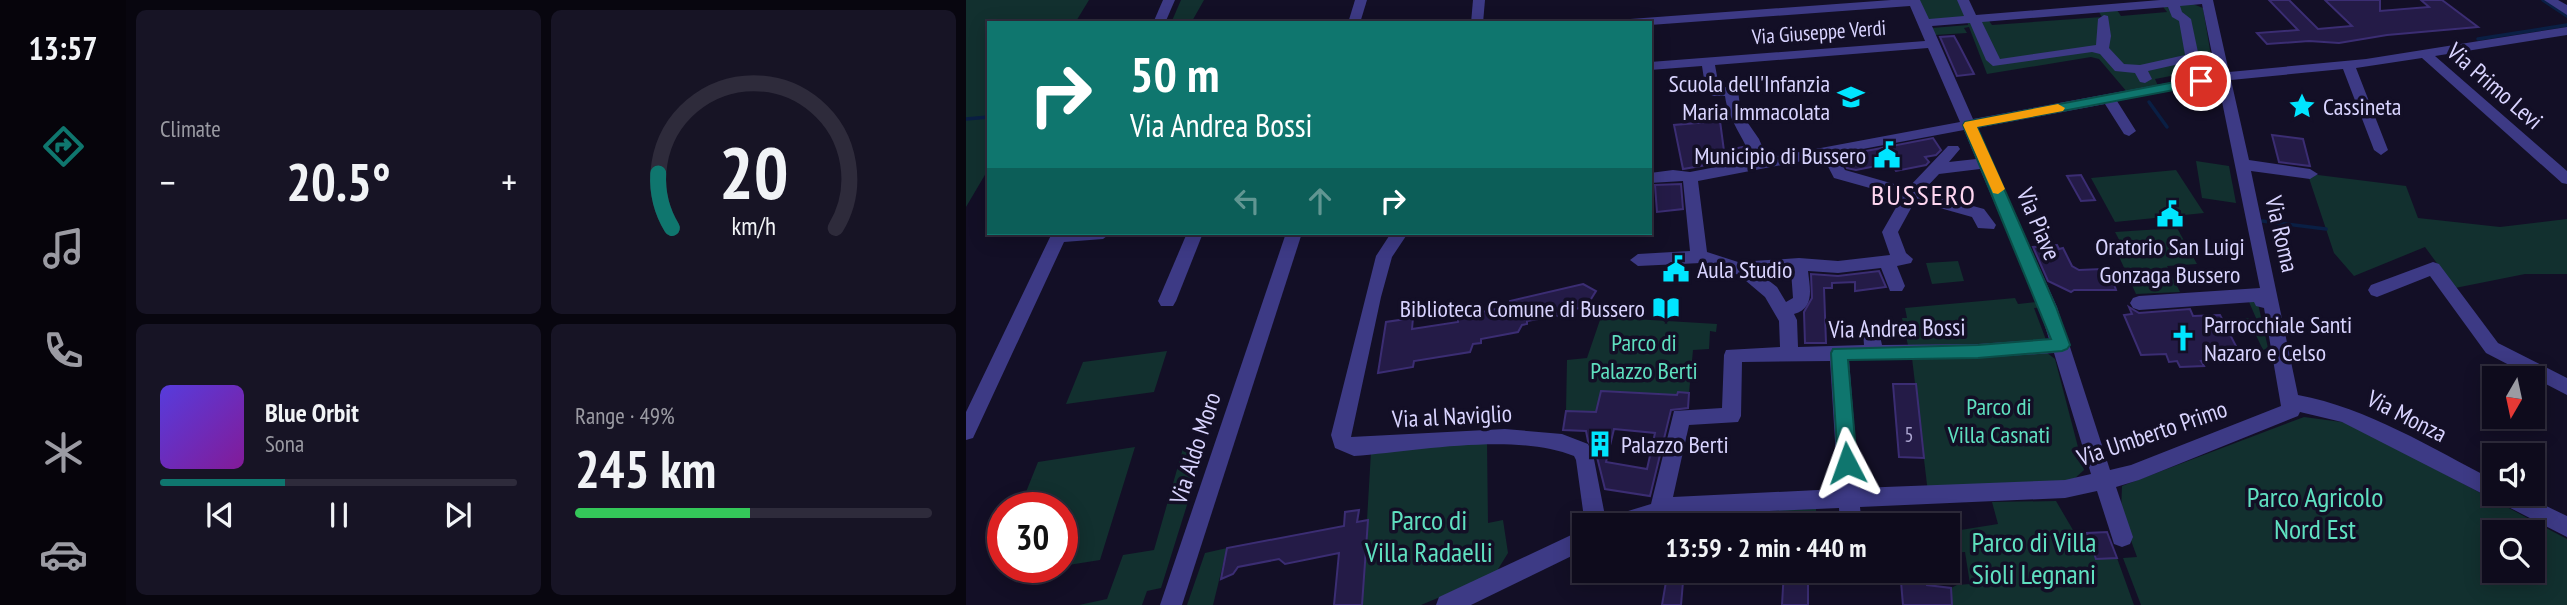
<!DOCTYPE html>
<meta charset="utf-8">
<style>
:root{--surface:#0e0b1c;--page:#171425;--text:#f1f3f6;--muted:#9b9ba3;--line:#2e2b3b;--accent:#0f766e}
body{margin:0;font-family:"PT Sans Narrow",sans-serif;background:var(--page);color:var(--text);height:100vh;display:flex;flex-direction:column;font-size:26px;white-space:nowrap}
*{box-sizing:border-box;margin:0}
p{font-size:23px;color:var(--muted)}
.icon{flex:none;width:38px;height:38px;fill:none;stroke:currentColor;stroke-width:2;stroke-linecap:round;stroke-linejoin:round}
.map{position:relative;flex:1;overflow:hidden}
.side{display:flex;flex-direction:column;gap:10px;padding:10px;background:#08060f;width:840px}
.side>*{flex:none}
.guide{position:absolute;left:21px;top:21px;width:665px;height:214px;border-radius:0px;box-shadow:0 4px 18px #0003,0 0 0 2px var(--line);background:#0f766e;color:#fff;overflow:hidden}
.needle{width:46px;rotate:189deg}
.buttons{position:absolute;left:1516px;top:366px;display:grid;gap:14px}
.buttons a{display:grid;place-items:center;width:63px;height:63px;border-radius:0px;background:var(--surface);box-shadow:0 4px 18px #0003,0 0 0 2px var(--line);font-size:35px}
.speed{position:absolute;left:21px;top:492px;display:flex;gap:14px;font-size:35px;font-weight:700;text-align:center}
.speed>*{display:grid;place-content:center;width:91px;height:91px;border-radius:50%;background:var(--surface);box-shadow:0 4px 18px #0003,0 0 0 2px var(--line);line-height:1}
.speed .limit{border:10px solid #d22;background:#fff;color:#111}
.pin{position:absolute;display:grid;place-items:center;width:60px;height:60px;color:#fff;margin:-30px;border:4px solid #fff;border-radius:50%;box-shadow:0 2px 7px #0007}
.me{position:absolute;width:77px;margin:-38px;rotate:356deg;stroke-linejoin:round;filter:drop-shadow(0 0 5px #0008)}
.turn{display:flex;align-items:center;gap:24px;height:147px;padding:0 28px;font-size:32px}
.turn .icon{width:91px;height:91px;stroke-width:2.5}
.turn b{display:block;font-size:49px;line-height:60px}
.lanes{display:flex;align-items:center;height:66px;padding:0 28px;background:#0003;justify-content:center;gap:35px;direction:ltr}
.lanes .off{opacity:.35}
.big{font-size:52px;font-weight:700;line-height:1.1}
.side .card{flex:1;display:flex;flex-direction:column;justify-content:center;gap:10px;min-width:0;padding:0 24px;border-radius:10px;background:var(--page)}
.side .dial{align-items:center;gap:0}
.dial svg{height:182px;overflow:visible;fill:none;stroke:var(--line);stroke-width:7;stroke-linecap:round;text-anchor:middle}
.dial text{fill:var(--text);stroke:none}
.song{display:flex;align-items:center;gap:21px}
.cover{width:84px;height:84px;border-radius:10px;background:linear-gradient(135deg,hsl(250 70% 55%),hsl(290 70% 35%))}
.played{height:7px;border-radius:4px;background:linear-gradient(90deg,var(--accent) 35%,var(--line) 35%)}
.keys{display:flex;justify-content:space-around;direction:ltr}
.heat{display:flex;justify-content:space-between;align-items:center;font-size:38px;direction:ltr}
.charge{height:10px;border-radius:5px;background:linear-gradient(90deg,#34c759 49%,var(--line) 0)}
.side .tiles{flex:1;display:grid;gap:10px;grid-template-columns:repeat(2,1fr)}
.trip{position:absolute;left:606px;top:513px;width:388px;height:70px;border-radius:0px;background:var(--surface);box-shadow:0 4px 18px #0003,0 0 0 2px var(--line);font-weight:700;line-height:70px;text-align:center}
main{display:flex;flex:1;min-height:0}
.tab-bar{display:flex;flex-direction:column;width:126px;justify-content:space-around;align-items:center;background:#06040b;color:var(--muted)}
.tab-bar .icon{width:49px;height:49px}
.tab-bar .active{color:var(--accent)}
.tab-bar b{font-size:32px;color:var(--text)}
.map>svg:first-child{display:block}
</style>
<main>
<nav class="tab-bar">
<b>13:57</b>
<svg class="icon active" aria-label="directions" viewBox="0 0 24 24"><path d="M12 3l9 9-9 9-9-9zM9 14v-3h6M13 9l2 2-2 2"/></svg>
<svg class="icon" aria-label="music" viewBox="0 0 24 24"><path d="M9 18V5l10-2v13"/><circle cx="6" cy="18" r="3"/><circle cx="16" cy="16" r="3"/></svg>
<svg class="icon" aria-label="phone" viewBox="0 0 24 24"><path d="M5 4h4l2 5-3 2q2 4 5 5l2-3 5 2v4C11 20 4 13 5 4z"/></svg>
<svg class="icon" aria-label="climate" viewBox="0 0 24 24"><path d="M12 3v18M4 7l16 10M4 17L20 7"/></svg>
<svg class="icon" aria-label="car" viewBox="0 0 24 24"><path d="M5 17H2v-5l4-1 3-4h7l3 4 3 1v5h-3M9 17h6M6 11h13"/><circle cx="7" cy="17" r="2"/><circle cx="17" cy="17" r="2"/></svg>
</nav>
<section class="side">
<div class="tiles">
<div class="card"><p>Climate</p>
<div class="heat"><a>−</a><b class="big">20.5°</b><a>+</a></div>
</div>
<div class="card dial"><svg viewBox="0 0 100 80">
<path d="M14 69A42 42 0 1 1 86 69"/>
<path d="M14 69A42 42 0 0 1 8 45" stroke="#0f766e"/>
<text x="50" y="56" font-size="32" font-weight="700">20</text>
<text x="50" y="72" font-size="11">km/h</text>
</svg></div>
<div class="card">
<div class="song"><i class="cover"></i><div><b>Blue Orbit</b><p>Sona</p></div></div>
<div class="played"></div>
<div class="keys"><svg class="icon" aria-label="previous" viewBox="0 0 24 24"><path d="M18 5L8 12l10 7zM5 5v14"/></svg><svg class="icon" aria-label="pause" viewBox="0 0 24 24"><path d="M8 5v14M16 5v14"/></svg><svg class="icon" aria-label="next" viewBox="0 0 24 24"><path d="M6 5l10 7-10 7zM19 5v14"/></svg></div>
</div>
<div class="card"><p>Range · 49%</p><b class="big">245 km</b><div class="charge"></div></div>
</div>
</section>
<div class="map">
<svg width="1601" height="605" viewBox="0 0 1601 605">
<rect width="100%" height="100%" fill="#130f26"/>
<g fill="#12302f" fill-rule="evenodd">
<polygon points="0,0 123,0 109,23 23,23 23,168 0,207"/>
<polygon points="215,0 238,0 225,23 205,23"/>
<polygon points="949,0 996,0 1005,18 1021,18 1026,25 1136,17 1131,9 1149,7 1155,16 1201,12 1195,4 1227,4 1237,8 1248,74 1238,78 1231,71 1189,79 1192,86 1161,92 1133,59 1125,57 1021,74 1003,27 998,28 1001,33 969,35 966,28 1002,25 1001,20 959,22"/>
<polygon points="1230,161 1263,166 1270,203 1236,198"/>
<polygon points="1210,170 1238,213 1149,222 1125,178"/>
<polygon points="1344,174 1440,186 1452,218 1534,227 1601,219 1601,274 1559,274 1489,288 1459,247 1388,276 1368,253 1342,175"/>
<polygon points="1211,228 1231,264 1201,266 1214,292 1170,294 1150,250 1158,249 1149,232"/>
<polygon points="992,261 998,281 966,284 960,263"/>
<polygon points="1280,295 1290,295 1302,348 1297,350 1288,331 1272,319 1290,318"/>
<polygon points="1049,298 1052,304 1080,301 1082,307 1068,308 1082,345 943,350 936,318 941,318 939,308"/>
<polygon points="635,317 751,324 750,332 744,331 743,349 727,350 723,393 712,392 711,395 635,392 630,412 600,411 601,360 621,358"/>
<polygon points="1076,349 1089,359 1118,470 1107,480 962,493 946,358"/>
<polygon points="201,351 188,392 100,404 117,362"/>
<path d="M 1338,417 L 1383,423 L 1601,539 L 1601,605 L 1175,605 L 1157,558 L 1171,557 L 1155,513 L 1156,486 ZM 1528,532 L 1566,532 L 1566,570 L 1528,570 Z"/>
<polygon points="241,441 195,588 181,591 176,605 113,605 141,599 157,555 188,550 218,445"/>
<polygon points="521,442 522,523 537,520 542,553 529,574 455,605 396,605 405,452"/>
<polygon points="169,447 134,560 96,566 96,508 54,507 72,462"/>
<polygon points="1090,501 1107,530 1121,533 1130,559 1151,558 1168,605 986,605 985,588 991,585 1004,584 999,552 982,553 982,532 1032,524 1026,502"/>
<polygon points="850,509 850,525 780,525 776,518 789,522 793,511"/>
<polygon points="261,548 247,605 221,605 239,553"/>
</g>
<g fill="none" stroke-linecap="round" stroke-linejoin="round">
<g stroke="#0a1f44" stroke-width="3.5">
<polyline points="1577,0 1601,16"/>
<polyline points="1512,39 1601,25"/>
<polyline points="1183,102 1201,127"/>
<polyline points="0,119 23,117"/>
<polyline points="1296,221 1360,229"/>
</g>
</g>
<g fill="#241b47" stroke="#3b2d73" stroke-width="2" fill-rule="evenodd">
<polygon points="1303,0 1323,0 1352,29 1386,26 1359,0 1414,0 1414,11 1463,7 1455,0 1476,0 1512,27 1421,35 1373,43 1343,41 1301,44 1291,33 1332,30"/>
<polygon points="988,36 993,45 1008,74 991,76 974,37"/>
<polygon points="754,121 758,151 777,147 782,158 717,169 708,125"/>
<polygon points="1306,135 1337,139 1344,166 1313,162"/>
<polygon points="967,138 975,150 970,155 959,157 963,162 960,165 930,171 925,163 890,170 881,168 874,156"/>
<polygon points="1115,175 1129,200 1115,201 1101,176"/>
<polygon points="715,184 717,209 691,212 689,185"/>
<polygon points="1091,245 1093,249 1097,248 1106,266 1113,270 1136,269 1137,272 1144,272 1150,290 1108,290 1105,292 1082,281 1067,247"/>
<polygon points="913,271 920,287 889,291 889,282 866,283 866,288 858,288 860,343 839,343 838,312 846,298 845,274 872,276"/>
<polygon points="617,284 630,291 620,307 596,311 596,315 561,321 561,324 556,325 552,332 515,339 515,343 507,344 504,352 448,361 447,367 412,373 420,322 447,318 446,329 492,322 492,317 544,306 544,301"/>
<polygon points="1163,307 1173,313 1224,309 1227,316 1254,315 1273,352 1245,353 1249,360 1235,361 1238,366 1214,367 1211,361 1203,362 1200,354 1175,355 1158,315 1166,314"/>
<polygon points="927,384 950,384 958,458 933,457"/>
<path d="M 635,391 L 711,395 L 712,392 L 723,393 L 722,408 L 705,410 L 684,496 L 639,489 L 630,453 L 622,441 L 620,431 L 597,430 L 600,411 L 630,412 ZM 648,429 L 689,433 L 681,469 L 640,462 Z"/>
<polygon points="393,510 391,522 402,520 396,605 368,605 373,553 319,564 313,559 272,567 267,574 255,579 261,548 378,526 379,512"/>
<polygon points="1141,532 1151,558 1130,559 1121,533"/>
<polygon points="702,570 718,570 715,605 696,605"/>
<polygon points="818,570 842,570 842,605 816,605"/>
<polygon points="934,570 956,570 960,573 961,585 985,588 986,605 937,605"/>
</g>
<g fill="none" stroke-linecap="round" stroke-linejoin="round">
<g fill="#3d3a85" fill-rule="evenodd">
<polygon points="197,0 209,0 199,23 187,23"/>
<polygon points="389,0 401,0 394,23 382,23"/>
<polygon points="507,0 519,0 517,23 505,23"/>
<path d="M 925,0 L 954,0 L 963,19 L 998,16 L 991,0 L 1003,0 L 1010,15 L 1194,0 L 1247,0 L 1263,72 L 1400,59 L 1601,27 L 1601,35 L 1469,56 L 1601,171 L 1601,184 L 1596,183 L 1456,58 L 1390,68 L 1422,150 L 1415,155 L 1408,150 L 1377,69 L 1265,80 L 1283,160 L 1344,169 L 1352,174 L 1344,179 L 1285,171 L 1332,395 C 1402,408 1465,448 1528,480 L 1528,494 L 1555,494 L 1601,516 L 1601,537 L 1376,422 L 1334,412 L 1332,416 L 1173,480 L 1150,487 L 1167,537 L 1164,544 L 1156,547 L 1148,544 L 1131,491 L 1099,498 L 894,507 L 896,525 L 874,525 L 873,508 L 714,515 L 681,525 L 619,525 L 610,460 L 608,456 C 549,432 451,451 388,456 L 369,448 L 365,435 L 410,256 L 425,233 L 442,233 L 426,257 L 415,297 L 385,437 L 539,429 L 596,434 L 622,444 L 627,454 L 640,521 L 649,515 L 685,504 L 708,411 L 756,408 L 758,355 L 760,350 L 814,347 L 813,321 L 799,297 L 773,275 L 735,263 L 672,266 L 664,260 L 672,254 L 724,251 L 717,181 L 684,183 L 684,173 L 707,170 L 724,172 L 786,160 C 778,137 762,120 759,96 L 747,96 L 740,92 L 736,66 L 684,70 L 684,62 L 959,41 L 944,6 L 684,25 L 684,23 L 658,23 L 664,19 ZM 1236,4 L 1250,74 L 1007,119 L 966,26 L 1004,23 L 1020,60 L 1027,66 L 1126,52 L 1134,54 L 1149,71 L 1169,73 L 1174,82 L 1179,83 L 1186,79 L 1182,71 L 1231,60 L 1233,57 L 1225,19 L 1216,12 L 1214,6 ZM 1202,7 L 1206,17 L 1213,21 L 1219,55 L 1174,65 L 1158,64 L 1143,48 L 1145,36 L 1142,16 L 1138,15 L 1132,19 L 1130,45 L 1034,59 L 1016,22 ZM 962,48 L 994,122 L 801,158 L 793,139 L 775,113 L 772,91 L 765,87 L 753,87 L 749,65 ZM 1252,82 L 1294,288 L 1173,296 L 1167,298 L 1164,303 L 1167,308 L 1173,310 L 1288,302 L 1290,306 L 1298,308 L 1315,406 L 1165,465 L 1144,470 L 1091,307 L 1011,128 L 1139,104 L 1158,134 L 1163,136 L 1170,131 L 1151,101 ZM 998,130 L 1010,159 L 983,162 L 994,149 L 992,146 L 982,146 L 942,188 L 879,170 L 870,154 ZM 857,157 L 868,178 L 936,197 L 916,232 L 924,255 L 872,261 L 833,258 L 772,262 L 741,252 L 732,181 ZM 1014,169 L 1073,307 L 1083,339 L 1012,344 L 916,345 L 912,327 L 900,327 L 897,332 L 898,345 L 832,347 L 831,320 L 828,314 C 849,308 844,289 842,271 L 872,273 L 915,268 L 924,291 L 936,291 L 939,286 L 931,266 L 945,263 L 947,259 L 940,253 L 932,232 L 949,201 L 1006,217 L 1012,228 L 1028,229 L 1030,225 L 1018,209 L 956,192 L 973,174 ZM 825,271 L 827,298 L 820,302 L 811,287 L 793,273 ZM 1088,353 L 1125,474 L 1099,480 L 893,488 L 883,360 L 1012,358 ZM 864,361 L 872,489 L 707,497 L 723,425 L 772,422 L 775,416 L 776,362 Z"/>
<polygon points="1578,0 1592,0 1601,5 1601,15"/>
<polygon points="86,233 145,233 137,239 98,242 7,438 0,440 0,412"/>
<polygon points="221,233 237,233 210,301 207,306 195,306 192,301"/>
<polygon points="320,233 336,233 216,605 194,605"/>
<polygon points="1467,262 1473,264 1532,343 1601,378 1601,395 1520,353 1464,276 1411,297 1405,295 1402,290 1405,285"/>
<polygon points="618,529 618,550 505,605 470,605 473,597"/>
</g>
</g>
<polygon fill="#0f766e" stroke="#0a4d48" stroke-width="2" points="1235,77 1241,81 1240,84 1011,127 1090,307 1104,345 1101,349 1096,351 1012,358 882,360 891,463 888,469 881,471 875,469 872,463 865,353 867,349 1012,345 1085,339 997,125 999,122"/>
<polygon fill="#f59e0b" points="1092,104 1099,108 1097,111 1011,127 1039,189 1032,194 1027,193 997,125 999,122"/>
<defs>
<g id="school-bare" transform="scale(2.1)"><path d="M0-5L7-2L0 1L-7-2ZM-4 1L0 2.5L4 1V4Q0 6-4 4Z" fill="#00e5ff" stroke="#130f26" stroke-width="2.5" paint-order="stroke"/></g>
<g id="sight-bare" transform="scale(2.1)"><path d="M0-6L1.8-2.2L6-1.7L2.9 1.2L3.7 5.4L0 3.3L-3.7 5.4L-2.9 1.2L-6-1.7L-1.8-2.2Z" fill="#00e5ff" stroke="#130f26" stroke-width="2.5" paint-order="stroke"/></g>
<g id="civic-bare" transform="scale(2.1)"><path d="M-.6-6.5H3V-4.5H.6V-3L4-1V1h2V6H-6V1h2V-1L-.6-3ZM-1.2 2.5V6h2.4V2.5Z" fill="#00e5ff" stroke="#130f26" stroke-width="2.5" paint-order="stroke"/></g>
<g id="library-bare" transform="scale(2.1)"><path d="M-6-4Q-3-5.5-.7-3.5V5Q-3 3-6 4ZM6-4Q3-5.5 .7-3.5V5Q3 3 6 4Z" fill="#00e5ff" stroke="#130f26" stroke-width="2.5" paint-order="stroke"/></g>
<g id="church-bare" transform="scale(2.1)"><path d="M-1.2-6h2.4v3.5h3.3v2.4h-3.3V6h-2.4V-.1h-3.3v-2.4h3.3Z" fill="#00e5ff" stroke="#130f26" stroke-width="2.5" paint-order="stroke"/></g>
<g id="building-bare" transform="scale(2.1)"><path d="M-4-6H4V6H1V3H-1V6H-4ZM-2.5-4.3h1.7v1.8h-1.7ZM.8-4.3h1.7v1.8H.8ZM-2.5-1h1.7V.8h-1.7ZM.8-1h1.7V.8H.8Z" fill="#00e5ff" stroke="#130f26" stroke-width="2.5" paint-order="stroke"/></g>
</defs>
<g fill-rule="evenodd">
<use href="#school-bare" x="885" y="97"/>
<use href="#sight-bare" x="1336" y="106"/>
<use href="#civic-bare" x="921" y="155"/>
<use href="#civic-bare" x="1204" y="214"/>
<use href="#civic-bare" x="710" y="269"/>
<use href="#library-bare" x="700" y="308"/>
<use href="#church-bare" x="1217" y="338"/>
<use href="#building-bare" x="634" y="444"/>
</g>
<g text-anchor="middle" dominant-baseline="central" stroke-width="7" stroke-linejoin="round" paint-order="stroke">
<g font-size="21" fill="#d9d4ff" stroke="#130f26">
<text transform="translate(853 32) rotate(-4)">Via Giuseppe Verdi</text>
</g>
<g font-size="21" fill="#aca6d1">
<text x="943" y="434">5</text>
</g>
<g font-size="24" fill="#d9d4ff" stroke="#130f26" text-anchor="start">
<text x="864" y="83" text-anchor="end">Scuola dell'Infanzia<tspan x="864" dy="28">Maria Immacolata</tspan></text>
<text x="1357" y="106">Cassineta</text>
<text x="900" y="155" text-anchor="end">Municipio di Bussero</text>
<text x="1204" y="246" text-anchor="middle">Oratorio San Luigi<tspan x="1204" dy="28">Gonzaga Bussero</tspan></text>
<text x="731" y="269">Aula Studio</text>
<text x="679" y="308" text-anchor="end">Biblioteca Comune di Bussero</text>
<text x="1238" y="324">Parrocchiale Santi<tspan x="1238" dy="28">Nazaro e Celso</tspan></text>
<text x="655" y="444">Palazzo Berti</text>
</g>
<g font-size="24" fill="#d9d4ff" stroke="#130f26">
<text transform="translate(1529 86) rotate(41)">Via Primo Levi</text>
<text transform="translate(1073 224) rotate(67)">Via Piave</text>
<text transform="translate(1316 234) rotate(77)">Via Roma</text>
<text transform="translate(931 328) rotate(-1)">Via Andrea Bossi</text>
<text transform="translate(486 416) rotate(-3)">Via al Naviglio</text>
<text transform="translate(1441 416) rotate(27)">Via Monza</text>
<text transform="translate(1186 433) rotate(-19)">Via Umberto Primo</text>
<text transform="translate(229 448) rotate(-72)">Via Aldo Moro</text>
</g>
<g font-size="24" fill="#5fe0c0" stroke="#130f26">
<text x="678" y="342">Parco di<tspan x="678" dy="28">Palazzo Berti</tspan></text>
<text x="1033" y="406">Parco di<tspan x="1033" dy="28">Villa Casnati</tspan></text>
</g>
<g font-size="28" letter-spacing="2" fill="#ffd6f0" stroke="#130f26">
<text x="958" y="194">BUSSERO</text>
</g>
<g font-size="28" fill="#5fe0c0" stroke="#130f26">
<text x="1349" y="496">Parco Agricolo<tspan x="1349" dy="32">Nord Est</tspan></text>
<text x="463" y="519">Parco di<tspan x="463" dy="32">Villa Radaelli</tspan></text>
<text x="1068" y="541">Parco di Villa<tspan x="1068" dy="32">Sioli Legnani</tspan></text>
</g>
</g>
</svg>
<div class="buttons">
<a><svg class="needle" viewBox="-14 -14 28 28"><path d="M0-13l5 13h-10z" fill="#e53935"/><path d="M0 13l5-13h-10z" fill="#9b9ba3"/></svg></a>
<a><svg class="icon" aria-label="sound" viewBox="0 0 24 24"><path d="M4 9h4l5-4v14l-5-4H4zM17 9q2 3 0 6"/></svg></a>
<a><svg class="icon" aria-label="search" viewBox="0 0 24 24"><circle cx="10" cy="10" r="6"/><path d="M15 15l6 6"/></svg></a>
</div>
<div class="speed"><div class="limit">30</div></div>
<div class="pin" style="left:1235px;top:81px;background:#d93025"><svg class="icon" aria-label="arrive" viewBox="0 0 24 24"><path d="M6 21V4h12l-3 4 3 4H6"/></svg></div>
<svg class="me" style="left:881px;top:463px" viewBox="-20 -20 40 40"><path d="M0-17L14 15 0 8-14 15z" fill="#0f766e" stroke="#fff" stroke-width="4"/></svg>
<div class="trip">13:59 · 2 min · 440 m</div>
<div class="guide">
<div class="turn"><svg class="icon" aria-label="right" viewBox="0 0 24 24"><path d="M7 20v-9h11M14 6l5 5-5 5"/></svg><div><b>50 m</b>Via Andrea Bossi</div></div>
<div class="lanes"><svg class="icon off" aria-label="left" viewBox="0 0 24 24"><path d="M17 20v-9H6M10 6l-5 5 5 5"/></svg><svg class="icon off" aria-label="ahead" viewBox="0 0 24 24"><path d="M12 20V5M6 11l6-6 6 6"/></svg><svg class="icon" aria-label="right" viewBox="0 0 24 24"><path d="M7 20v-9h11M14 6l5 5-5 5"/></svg></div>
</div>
</div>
</main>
